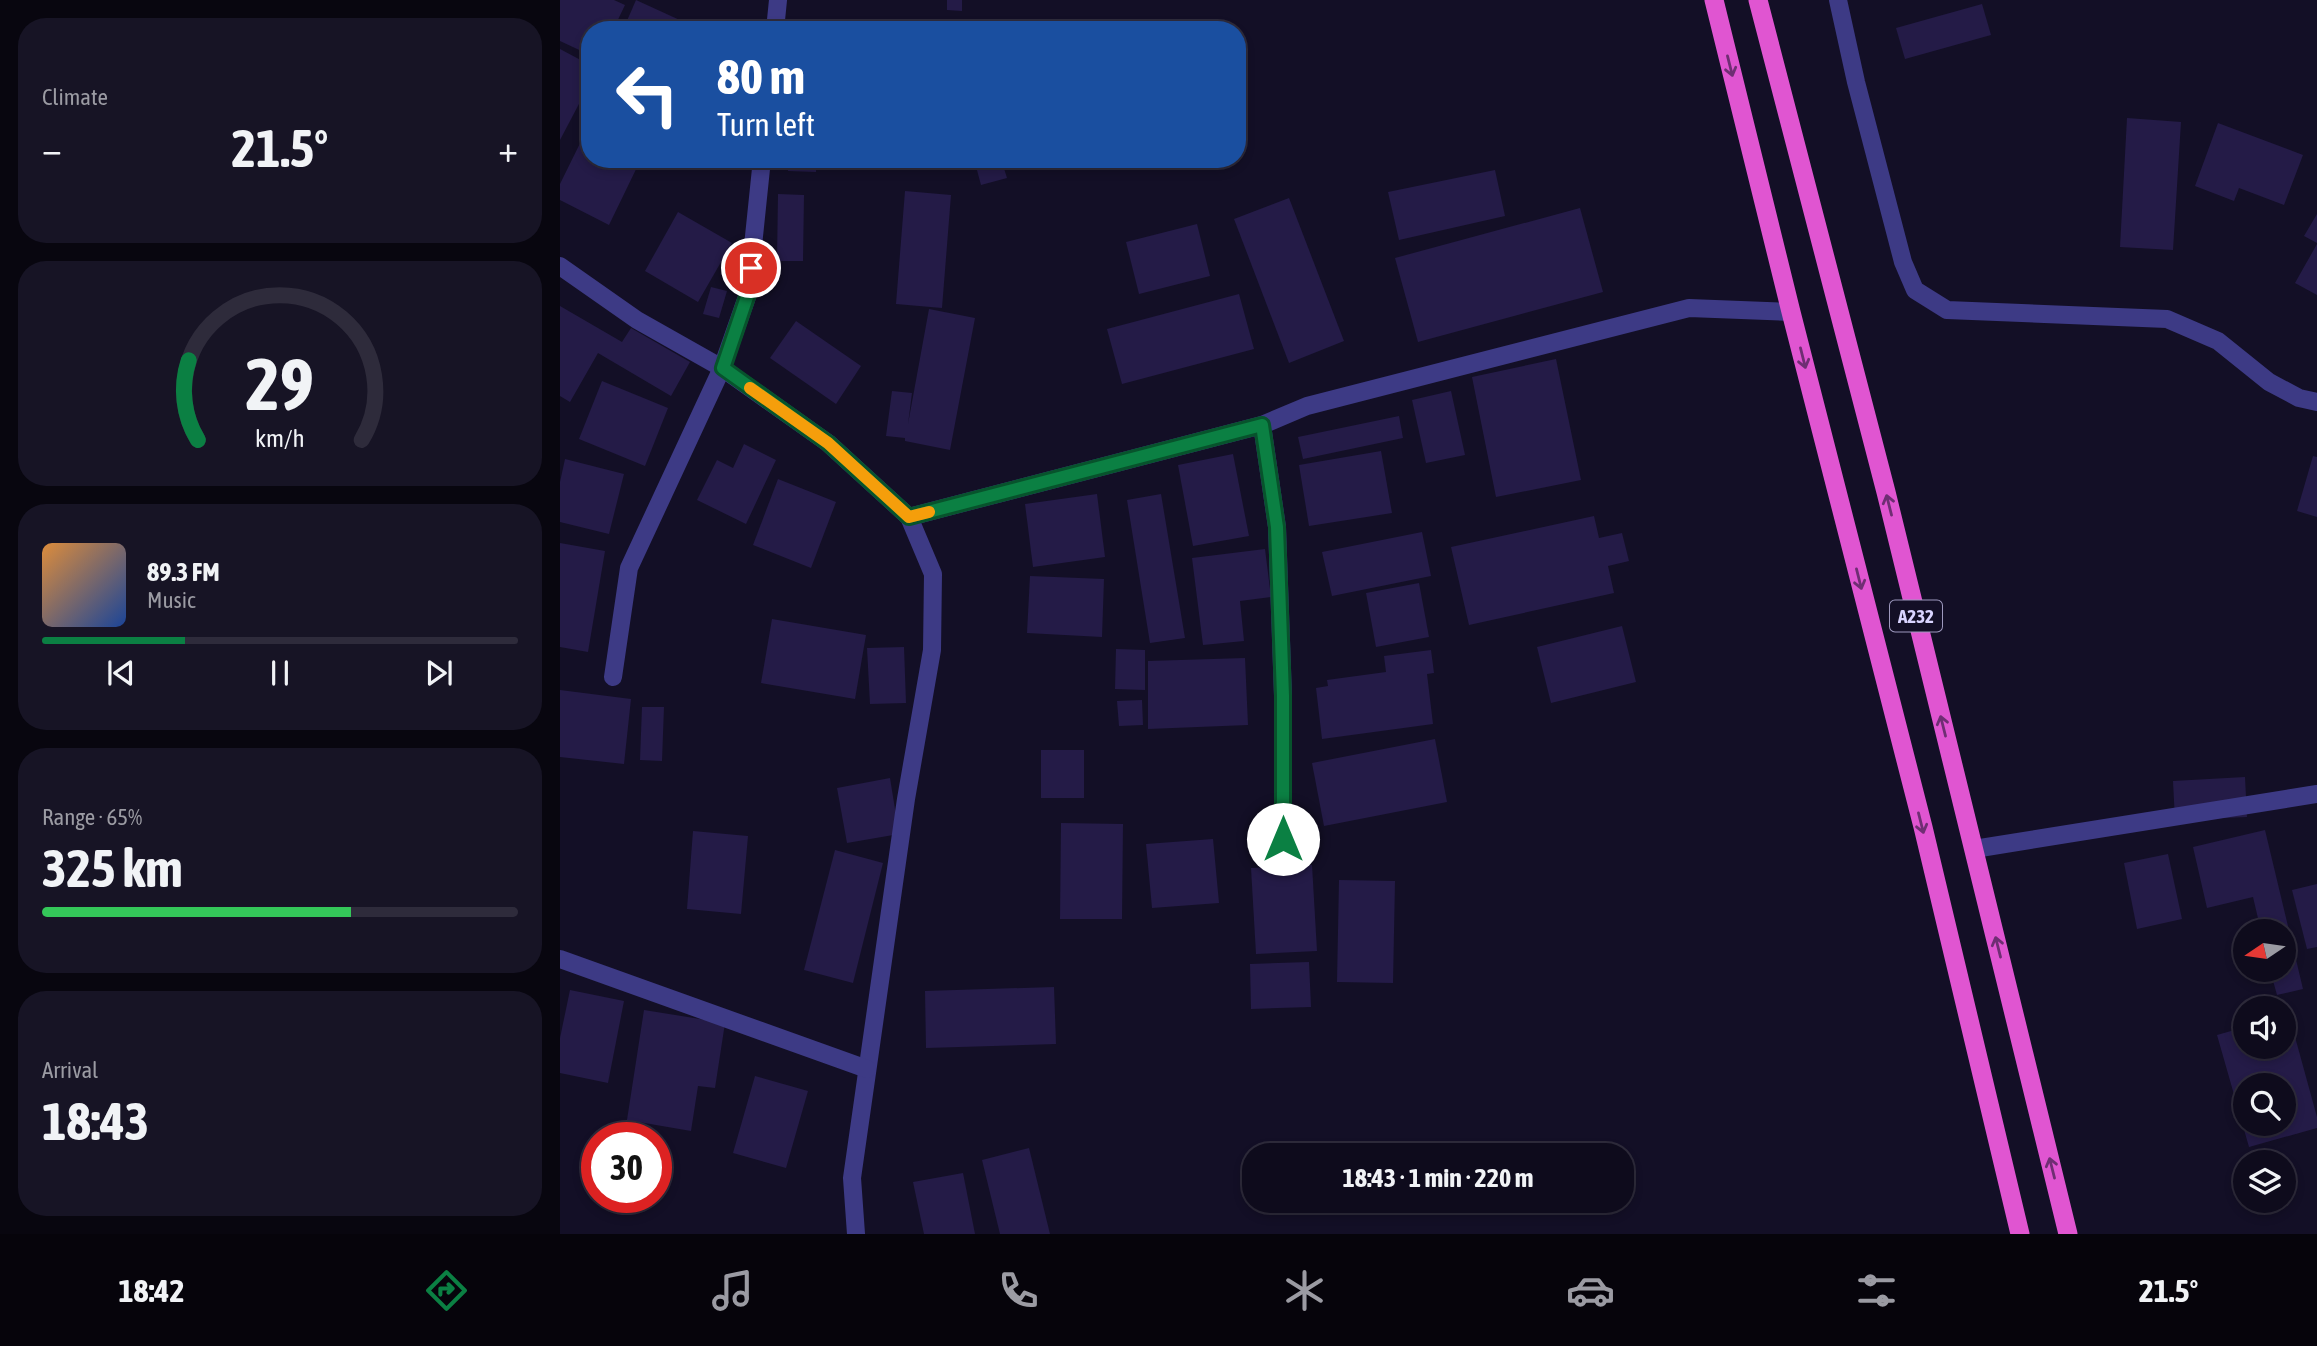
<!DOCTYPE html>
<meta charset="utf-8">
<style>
:root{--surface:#0e0b1c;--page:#171425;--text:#f1f3f6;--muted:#9b9ba3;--line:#2e2b3b;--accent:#0b8043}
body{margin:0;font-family:"Asap Condensed",sans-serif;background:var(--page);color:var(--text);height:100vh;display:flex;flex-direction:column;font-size:26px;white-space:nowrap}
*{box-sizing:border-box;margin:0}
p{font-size:23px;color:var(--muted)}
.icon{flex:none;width:38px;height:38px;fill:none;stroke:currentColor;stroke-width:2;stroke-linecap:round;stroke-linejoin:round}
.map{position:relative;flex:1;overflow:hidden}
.details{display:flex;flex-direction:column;gap:18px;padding:18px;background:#08060f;width:560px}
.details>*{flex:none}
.top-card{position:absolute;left:21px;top:21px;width:665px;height:147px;border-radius:28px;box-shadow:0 4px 10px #0003,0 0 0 2px var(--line);background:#1a4fa0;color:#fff;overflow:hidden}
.needle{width:46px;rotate:257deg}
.tools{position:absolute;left:1673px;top:919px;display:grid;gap:14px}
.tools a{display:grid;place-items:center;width:63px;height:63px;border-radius:50%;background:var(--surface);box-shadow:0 4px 10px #0003,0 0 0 2px var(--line);font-size:35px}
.speed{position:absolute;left:21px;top:1122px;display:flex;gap:14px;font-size:35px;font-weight:700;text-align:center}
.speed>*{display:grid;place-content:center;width:91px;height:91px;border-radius:50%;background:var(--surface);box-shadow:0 4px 10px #0003,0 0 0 2px var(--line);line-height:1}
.speed .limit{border:10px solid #d22;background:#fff;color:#111}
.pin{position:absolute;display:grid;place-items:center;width:60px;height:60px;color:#fff;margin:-30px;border:4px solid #fff;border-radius:50%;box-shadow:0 2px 7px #0007}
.me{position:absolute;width:77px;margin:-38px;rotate:0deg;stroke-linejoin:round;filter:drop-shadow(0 0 5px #0008)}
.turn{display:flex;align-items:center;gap:24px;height:147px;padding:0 21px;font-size:32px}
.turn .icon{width:91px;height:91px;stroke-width:2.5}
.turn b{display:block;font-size:49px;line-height:60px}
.big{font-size:52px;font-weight:700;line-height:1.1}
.details .tile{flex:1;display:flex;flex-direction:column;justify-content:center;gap:10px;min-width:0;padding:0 24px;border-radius:28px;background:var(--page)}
.details .dial{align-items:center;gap:0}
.dial svg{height:182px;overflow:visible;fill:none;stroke:var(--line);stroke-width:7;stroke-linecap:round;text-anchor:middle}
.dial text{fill:var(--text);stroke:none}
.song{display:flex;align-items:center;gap:21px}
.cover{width:84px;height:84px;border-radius:10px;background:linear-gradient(135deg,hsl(30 70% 55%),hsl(220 70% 35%))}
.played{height:7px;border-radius:4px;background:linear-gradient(90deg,var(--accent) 30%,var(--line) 30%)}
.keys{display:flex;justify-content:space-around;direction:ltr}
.heat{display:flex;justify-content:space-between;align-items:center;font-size:38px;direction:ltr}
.charge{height:10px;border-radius:5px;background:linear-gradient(90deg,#34c759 65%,var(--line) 0)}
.trip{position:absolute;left:682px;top:1143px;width:392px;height:70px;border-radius:28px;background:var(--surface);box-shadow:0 4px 10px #0003,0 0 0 2px var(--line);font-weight:700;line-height:70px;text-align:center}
.menu{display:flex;height:112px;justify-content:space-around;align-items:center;background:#06040b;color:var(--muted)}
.menu .icon{width:49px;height:49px}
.menu .current{color:var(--accent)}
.menu b{font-size:32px;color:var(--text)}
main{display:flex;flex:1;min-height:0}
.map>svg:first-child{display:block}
</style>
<main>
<section class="details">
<div class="tile"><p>Climate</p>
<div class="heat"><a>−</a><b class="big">21.5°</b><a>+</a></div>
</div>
<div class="tile dial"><svg viewBox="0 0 100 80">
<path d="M14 69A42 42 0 1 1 86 69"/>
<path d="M14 69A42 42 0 0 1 10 34" stroke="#0b8043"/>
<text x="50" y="56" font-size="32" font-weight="700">29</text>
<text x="50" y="72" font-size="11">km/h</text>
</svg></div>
<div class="tile">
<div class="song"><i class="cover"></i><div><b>89.3 FM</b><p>Music</p></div></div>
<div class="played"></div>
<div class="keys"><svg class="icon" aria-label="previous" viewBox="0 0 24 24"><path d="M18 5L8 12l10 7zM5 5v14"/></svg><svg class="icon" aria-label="pause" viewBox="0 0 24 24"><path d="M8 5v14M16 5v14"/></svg><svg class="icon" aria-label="next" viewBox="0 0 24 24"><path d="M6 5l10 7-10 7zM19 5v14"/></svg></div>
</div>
<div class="tile"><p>Range · 65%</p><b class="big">325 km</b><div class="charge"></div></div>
<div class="tile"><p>Arrival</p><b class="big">18:43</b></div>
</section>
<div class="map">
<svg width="1757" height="1234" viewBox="0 0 1757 1234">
<rect width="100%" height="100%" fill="#130f26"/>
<g fill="#241b47" fill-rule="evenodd">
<polygon points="0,0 54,0 65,5 53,30 30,30 30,55 0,41"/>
<polygon points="76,0 135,27 134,30 63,30"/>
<polygon points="387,0 402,0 402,11 387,10"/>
<polygon points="1422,4 1431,35 1345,59 1336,28"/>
<polygon points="0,49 30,65 30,83 0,140"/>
<polygon points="1567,118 1621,122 1613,250 1560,247"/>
<polygon points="30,123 30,159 81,159 49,225 0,200 0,184"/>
<polygon points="1658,123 1743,155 1724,205 1679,188 1674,201 1635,186"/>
<polygon points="229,159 256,159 256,172 228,171"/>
<polygon points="414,159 441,159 447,178 421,185"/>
<polygon points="935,170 945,216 839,240 828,192"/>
<polygon points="345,191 391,195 382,308 336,304"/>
<polygon points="218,194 244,195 243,261 217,261"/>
<polygon points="729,198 784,341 729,363 674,219"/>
<polygon points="1020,208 1043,292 858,342 835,258"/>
<polygon points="118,212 172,243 138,302 85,271"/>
<polygon points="1757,214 1757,243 1744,236"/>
<polygon points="637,224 650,276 579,294 566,242"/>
<polygon points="1757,244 1757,295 1735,283"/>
<polygon points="151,287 167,291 159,318 143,314"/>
<polygon points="679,294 694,349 562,384 547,329"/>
<polygon points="0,306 62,342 71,328 130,362 111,396 38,353 10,402 0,396"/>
<polygon points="369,309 415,318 390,450 345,441 345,438 326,436 332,391 352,393 348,424"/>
<polygon points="236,321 301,366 276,404 210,358"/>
<polygon points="996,359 1021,480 936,497 912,377"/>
<polygon points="42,381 108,408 85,466 19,439"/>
<polygon points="891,391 905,455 866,463 852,400"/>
<polygon points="839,416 843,438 743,459 738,437"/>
<polygon points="184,444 216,460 186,524 137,500 157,460 173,468"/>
<polygon points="821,451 832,513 749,526 739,465"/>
<polygon points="673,454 689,536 633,546 618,465"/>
<polygon points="1753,456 1757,457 1757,517 1737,511"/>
<polygon points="5,459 64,474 49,534 0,522 0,482"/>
<polygon points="218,479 276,502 251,568 193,545"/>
<polygon points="537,494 545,557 473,567 465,504"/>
<polygon points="601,494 625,638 590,643 567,500"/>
<polygon points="1034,516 1039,538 1062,533 1069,561 1048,566 1054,593 909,625 891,547"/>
<polygon points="862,532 871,576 772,596 762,552"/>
<polygon points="0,543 45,551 28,652 0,647"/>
<polygon points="705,549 711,597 680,601 684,641 643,645 632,558"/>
<polygon points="470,576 544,579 542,637 467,633"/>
<polygon points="859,583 869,637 816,647 806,593"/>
<polygon points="212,619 306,635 295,699 201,683"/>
<polygon points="1062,626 1076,682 991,703 977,647"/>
<polygon points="344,647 346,703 310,704 307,648"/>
<polygon points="556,649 585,650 585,690 555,689"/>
<polygon points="871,650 874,673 867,674 873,724 762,739 756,688 768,686 767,680 826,672 824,656"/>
<polygon points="685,658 688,725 588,729 588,661"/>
<polygon points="0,690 71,699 64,764 0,757"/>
<polygon points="582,700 583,725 559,726 557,701"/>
<polygon points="82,707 104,707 102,761 80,760"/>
<polygon points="875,739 887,802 764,826 752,763"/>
<rect x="481" y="750" width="43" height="48"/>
<polygon points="1685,777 1687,817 1615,820 1613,781"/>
<polygon points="330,778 339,834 287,843 277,788"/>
<polygon points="501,823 563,824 562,919 500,919"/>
<polygon points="1705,830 1743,989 1717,995 1710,970 1724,970 1724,931 1701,931 1693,897 1647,908 1633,847"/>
<polygon points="133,831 188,836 181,914 127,909"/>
<polygon points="653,839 659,903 592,908 586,844"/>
<polygon points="275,850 323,863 293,983 244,970"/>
<polygon points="1608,854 1622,919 1577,929 1564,863"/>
<polygon points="752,865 757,951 696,954 691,868"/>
<polygon points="779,880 835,881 833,983 777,982"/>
<polygon points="1757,884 1757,947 1747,949 1732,890"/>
<polygon points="749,962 751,1007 691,1009 690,964"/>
<polygon points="494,987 496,1044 366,1048 365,991"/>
<polygon points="10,990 64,1001 48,1083 0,1073 0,1038"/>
<polygon points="84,1010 165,1023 155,1088 138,1086 131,1131 67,1120"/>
<path d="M 1729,1015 L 1757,1117 L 1757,1128 L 1689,1147 L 1657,1035 L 1685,1027 L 1685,1046 L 1724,1046 L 1724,1016 ZM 1685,1085 L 1724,1085 L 1724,1124 L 1685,1124 Z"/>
<polygon points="195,1076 248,1091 226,1168 173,1153"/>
<polygon points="469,1148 490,1234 440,1234 422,1160"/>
<polygon points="403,1173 415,1234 364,1234 353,1182"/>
</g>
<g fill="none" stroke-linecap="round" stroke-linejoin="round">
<g stroke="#3d3a85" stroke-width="18">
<polyline points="1278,0 1296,82 1343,262 1355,290 1387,310 1607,319 1658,341 1709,382 1739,398 1757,402"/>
<polyline points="215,30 218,0"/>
<polyline points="0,266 77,320 162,368 268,443 349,517 373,574 372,650 346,799 292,1178 296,1234"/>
<polyline points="702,425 717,527 723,696 723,839"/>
<polyline points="349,517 702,425 747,406 1129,308 1231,312"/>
<polyline points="53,677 69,568 162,368 188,294 202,159"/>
<polyline points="1414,849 1757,794"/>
<polyline points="0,959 307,1069"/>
</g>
<g stroke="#e055d1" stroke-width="19">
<polyline points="1154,0 1231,312 1363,827 1460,1234"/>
<polyline points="1198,0 1326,492 1508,1234"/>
</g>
</g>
<defs><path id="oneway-shaft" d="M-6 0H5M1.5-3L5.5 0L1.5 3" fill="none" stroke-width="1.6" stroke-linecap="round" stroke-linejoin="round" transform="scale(1.75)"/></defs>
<g stroke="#6f2e73">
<use href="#oneway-shaft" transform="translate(1170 66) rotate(76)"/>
<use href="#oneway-shaft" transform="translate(1243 358) rotate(76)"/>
<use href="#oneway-shaft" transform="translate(1329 505) rotate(-104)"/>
<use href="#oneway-shaft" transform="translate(1299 579) rotate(76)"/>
<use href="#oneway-shaft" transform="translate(1383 726) rotate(-104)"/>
<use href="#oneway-shaft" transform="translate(1361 823) rotate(76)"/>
<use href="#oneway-shaft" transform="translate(1438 947) rotate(-104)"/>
<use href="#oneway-shaft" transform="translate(1492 1168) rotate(-104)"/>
</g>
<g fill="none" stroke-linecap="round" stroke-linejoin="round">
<g stroke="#07532c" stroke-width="18">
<polyline id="route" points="191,268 188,294 163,368 268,443 349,517 702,425 717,527 723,696 723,839"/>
</g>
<use href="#route" stroke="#0b8043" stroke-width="12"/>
<polyline stroke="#f59e0b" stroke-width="12" points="190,388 268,443 349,517 369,512"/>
</g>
<g text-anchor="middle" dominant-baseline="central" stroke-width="7" stroke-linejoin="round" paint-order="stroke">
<rect fill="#130f26" stroke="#9e99be" stroke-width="2" x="1330" y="600.5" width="52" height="31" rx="5"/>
<g font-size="19" font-weight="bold" fill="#d9d4ff">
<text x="1356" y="616">A232</text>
</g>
</g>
</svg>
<div class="tools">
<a><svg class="needle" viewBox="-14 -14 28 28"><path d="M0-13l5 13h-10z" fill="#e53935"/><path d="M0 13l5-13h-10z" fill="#9b9ba3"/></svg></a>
<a><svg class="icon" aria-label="sound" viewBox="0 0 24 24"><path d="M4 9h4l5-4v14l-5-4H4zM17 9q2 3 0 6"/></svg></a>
<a><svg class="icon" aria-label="search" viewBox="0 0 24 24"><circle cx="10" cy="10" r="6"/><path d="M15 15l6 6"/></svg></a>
<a><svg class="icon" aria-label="layers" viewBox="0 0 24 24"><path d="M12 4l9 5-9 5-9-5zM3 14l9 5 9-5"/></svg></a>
</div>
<div class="speed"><div class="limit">30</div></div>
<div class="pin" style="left:191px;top:268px;background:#d93025"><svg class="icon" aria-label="arrive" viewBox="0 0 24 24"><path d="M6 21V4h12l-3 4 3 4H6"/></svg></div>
<svg class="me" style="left:723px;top:839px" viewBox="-20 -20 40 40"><circle r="19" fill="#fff"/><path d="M0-13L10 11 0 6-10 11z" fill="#0b8043"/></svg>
<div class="trip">18:43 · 1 min · 220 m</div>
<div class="top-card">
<div class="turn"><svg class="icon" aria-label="left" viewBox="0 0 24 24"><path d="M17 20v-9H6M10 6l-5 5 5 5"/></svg><div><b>80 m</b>Turn left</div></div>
</div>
</div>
</main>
<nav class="menu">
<b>18:42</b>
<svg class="icon current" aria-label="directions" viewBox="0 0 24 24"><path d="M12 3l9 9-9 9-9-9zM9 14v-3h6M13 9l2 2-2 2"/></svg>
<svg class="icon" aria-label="music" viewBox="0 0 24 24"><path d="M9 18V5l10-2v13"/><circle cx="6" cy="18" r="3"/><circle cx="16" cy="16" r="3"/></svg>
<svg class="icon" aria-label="phone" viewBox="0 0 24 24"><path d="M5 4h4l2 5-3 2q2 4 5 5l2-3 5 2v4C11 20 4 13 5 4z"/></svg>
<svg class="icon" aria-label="climate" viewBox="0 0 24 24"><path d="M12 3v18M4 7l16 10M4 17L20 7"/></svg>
<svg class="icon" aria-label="car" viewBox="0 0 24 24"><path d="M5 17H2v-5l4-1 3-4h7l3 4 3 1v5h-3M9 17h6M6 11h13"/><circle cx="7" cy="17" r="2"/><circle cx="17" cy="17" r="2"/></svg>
<svg class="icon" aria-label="filters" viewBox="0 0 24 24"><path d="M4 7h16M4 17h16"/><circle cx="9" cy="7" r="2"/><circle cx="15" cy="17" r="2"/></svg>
<b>21.5°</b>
</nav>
